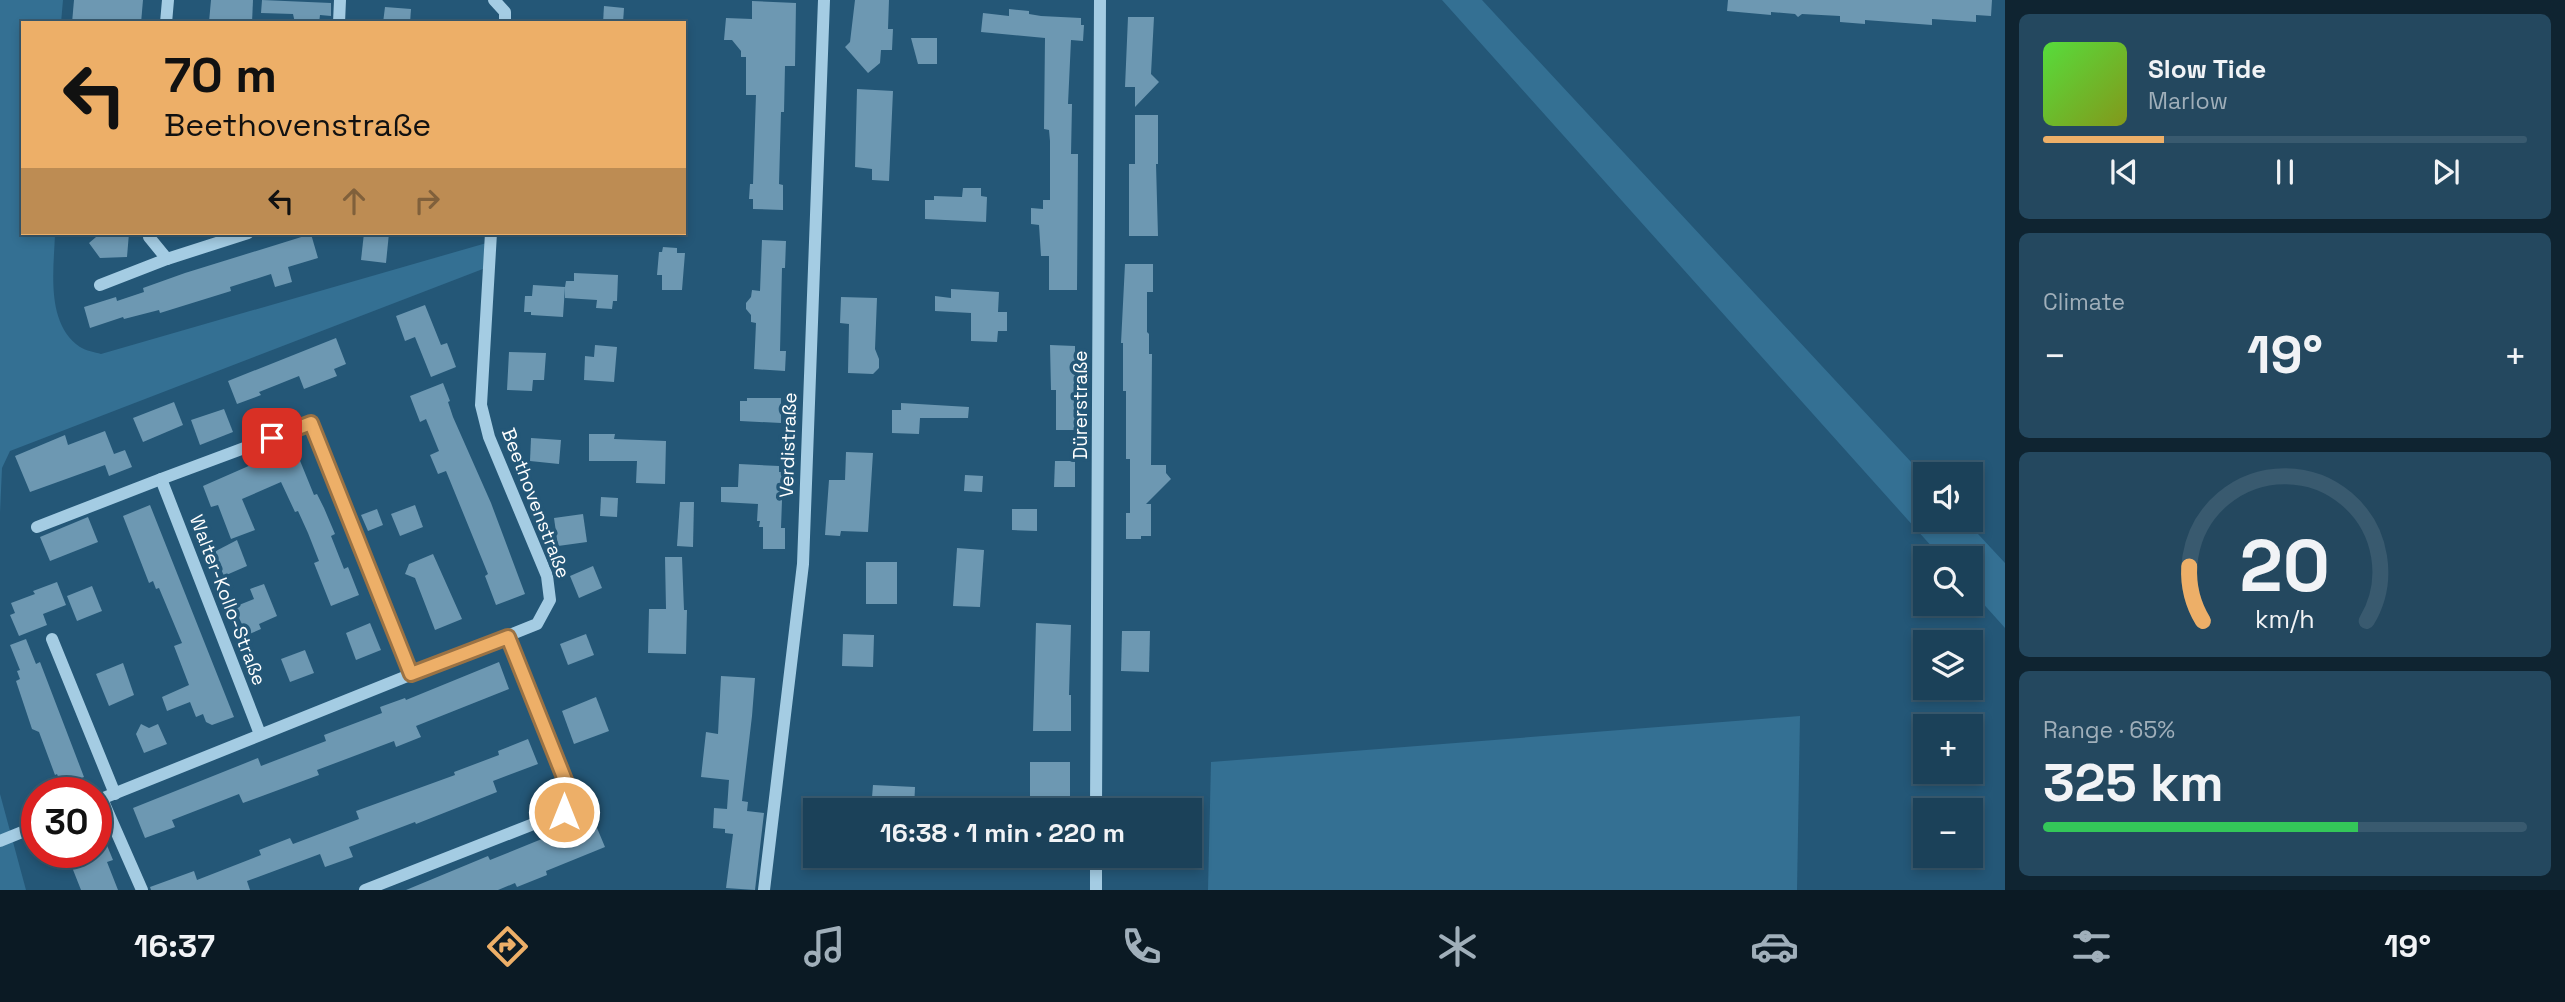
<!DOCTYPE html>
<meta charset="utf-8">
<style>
:root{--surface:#1b4159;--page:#24485f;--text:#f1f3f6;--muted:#a0afba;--line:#395a6f;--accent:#edaf68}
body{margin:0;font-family:"Space Grotesk",sans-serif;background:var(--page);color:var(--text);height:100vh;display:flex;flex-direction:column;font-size:26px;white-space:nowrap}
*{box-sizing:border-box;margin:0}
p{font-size:23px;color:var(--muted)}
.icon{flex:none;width:38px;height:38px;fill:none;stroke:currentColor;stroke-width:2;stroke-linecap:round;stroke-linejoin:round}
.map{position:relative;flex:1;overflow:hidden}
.details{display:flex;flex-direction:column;gap:14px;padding:14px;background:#0f2431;width:560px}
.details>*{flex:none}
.banner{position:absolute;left:21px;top:21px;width:665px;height:214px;border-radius:0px;box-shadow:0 4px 10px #0003,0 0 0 2px var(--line);background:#edaf68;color:#111;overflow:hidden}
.buttons{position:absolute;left:1913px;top:462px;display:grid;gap:14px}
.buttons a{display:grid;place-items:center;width:70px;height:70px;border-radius:0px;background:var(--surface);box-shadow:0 4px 10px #0003,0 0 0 2px var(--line);font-size:35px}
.speed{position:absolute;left:21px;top:777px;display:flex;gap:14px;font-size:35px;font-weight:700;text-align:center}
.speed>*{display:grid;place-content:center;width:91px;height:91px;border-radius:50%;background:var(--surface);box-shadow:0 4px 10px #0003,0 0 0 2px var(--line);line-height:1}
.speed .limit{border:10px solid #d22;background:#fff;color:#111}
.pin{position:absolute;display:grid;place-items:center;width:60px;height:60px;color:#fff;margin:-30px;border-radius:14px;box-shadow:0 4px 10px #0006}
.me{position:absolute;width:77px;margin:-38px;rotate:0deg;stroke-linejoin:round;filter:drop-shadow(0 0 5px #0008)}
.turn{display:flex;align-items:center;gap:24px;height:147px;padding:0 28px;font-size:32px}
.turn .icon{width:91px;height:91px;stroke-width:2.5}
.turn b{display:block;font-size:49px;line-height:60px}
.lanes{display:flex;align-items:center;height:66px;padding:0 28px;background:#0003;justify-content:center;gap:35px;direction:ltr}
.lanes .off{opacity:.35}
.big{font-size:52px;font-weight:700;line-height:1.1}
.details .tile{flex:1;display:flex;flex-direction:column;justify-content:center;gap:10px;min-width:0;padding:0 24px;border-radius:10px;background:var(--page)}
.details .dial{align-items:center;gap:0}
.dial svg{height:182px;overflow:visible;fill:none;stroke:var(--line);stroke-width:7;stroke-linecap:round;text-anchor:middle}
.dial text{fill:var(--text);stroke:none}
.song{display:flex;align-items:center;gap:21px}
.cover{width:84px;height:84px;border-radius:10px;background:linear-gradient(135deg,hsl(110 70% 55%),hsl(70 70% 35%))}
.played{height:7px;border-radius:4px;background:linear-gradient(90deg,var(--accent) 25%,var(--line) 25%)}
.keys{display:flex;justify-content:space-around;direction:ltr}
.heat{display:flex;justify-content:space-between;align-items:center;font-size:38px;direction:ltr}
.charge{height:10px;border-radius:5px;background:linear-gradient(90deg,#34c759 65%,var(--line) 0)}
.trip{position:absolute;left:803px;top:798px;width:399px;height:70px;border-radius:0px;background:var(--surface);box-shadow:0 4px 10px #0003,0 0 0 2px var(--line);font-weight:700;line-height:70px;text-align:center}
.tab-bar{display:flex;height:112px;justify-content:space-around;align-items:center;background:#0b1a24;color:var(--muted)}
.tab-bar .icon{width:49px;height:49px}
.tab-bar .on{color:var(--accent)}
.tab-bar b{font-size:32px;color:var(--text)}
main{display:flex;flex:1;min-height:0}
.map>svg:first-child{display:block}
</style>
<main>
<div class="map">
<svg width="2005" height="890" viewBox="0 0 2005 890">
<rect width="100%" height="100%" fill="#245777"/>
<g fill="#347093">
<path d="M 0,0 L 63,0 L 61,23 L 23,23 L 23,233 L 55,233 C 54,269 45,323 80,347 C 86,351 95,352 101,354 L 490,242 L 488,267 L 10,451 L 2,468 L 0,513 Z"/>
<polygon points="1442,0 1482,0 1925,477 1925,520 1965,520 2005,563 2005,628 1971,590 1970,558 1942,558"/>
<polygon points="1800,716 1797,890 1208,890 1211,762"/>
<polygon points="0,794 26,890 0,890"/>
</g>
<g fill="#6d98b2">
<polygon points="74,0 143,0 141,23 72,23"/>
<polygon points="211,0 253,0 252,23 209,22"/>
<polygon points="262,0 331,3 331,16 320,15 319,23 295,23 293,14 261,13"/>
<polygon points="855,0 889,0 888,29 893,29 892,50 881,50 880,63 868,73 845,47 850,42"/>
<polygon points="1728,0 1992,0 1991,16 1976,15 1976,22 1932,19 1932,25 1865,20 1865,24 1840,22 1840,16 1802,14 1798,17 1795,14 1771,12 1771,15 1727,11"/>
<polygon points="752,1 796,3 795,66 785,66 784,112 781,112 779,184 783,185 783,210 753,209 753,199 749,199 750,184 753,184 756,95 746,95 746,57 741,57 741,51 732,40 724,40 726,18 752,19"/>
<polygon points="604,6 624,8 623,23 603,23"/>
<polygon points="385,7 411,9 410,23 383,23"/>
<polygon points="1009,9 1029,11 1029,14 1041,16 1081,18 1081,25 1084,25 1083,41 1071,40 1068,104 1072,104 1071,154 1078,154 1077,290 1049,290 1049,256 1041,256 1039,225 1031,224 1031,208 1043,209 1043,200 1050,200 1050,141 1049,130 1044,129 1045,38 981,32 983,13 1009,16"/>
<polygon points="1128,17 1154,17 1151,74 1159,82 1135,107 1135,87 1125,87"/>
<polygon points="911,38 937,38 937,64 918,64"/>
<polygon points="857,89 893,91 889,181 872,180 872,169 855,167"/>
<polygon points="1135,115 1158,115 1158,164 1156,164 1158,236 1129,236 1129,164 1135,164"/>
<polygon points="963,188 981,188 981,196 987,197 986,222 925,219 925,200 934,200 934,196 962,197"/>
<polygon points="96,233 129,233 127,257 100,258 89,243 96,237"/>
<polygon points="364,233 389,233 386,263 361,260"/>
<polygon points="311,234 318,258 288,267 292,282 275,287 271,274 230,287 231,291 160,313 159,310 124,319 123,317 90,328 84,307 116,297 117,301 144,292 143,288 185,273"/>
<polygon points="762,240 786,241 785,268 782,268 780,351 786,351 785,371 754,369 756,323 751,322 751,315 746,309 746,303 751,297 752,290 760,291"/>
<polygon points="663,247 677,248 677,253 685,253 682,290 662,290 662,275 657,275 659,252 662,252"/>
<polygon points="1125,264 1153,264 1153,292 1147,292 1147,332 1149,334 1149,354 1152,354 1151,465 1166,465 1166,473 1171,479 1146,504 1151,504 1151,536 1141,536 1141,539 1126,539 1126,513 1130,513 1130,459 1126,459 1126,391 1123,391 1123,343 1121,343"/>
<polygon points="574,273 618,275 617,301 613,301 612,309 596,308 597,300 565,298 565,287 563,317 531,315 531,312 524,312 525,296 532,296 533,285 565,287 566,281 574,281"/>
<polygon points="951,289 999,292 998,312 1007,312 1007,331 998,331 997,342 971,341 971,313 935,311 935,296 951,298"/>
<polygon points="841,297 877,298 875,349 879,359 879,368 873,374 848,373 849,324 840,323"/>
<polygon points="425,305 441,345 447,343 456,367 431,377 415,337 405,341 396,316"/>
<polygon points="336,338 346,364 334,369 337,376 304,389 299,376 259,392 261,395 237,404 228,381"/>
<polygon points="595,345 617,347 614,382 584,380 585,356 594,357"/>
<polygon points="1050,345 1075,346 1075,430 1056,430 1056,390 1051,390"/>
<polygon points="509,352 546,353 544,380 533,380 532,391 507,390"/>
<polygon points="443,383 450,401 448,402 453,417 491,503 525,594 496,605 485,576 488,574 446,471 438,474 430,455 439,451 426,419 420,422 410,396"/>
<polygon points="747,398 781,398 781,423 740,421 740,401 747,401"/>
<polygon points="174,402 183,425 143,442 133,418"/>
<polygon points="901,403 969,407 968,418 920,418 919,434 892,433 892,410 901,410"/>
<polygon points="224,409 233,432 200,445 191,420"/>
<polygon points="105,431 114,454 125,450 132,467 109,476 105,465 30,492 15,456 65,435 68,445"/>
<polygon points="589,434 615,434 614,439 666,441 665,484 636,483 637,461 589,461"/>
<polygon points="531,438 561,440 559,464 530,461"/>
<polygon points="294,446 314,495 317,494 324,508 335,534 331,536 344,569 348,567 359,595 331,606 314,563 319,561 308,533 298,511 295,512 281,482 242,499 255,530 231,539 218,505 211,507 203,486"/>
<polygon points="846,452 873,453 868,532 841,531 840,536 825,535 829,480 845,480"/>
<polygon points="1055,461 1075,461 1075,487 1054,487"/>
<polygon points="739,464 779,466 779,472 783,472 781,528 785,528 785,549 763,549 763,527 759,527 760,521 757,521 758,504 721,502 721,487 738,487"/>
<polygon points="965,475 983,476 982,492 964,491"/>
<polygon points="601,497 618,498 617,517 600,516"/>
<polygon points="680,502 694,502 693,547 677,546"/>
<polygon points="150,505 234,717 212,725 206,722 203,714 196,717 190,702 167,711 162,697 189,685 174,646 182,643 159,588 156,589 153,581 149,583 123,516"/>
<polygon points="415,505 423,527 400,536 391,514"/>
<polygon points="377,509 383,525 368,531 361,515"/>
<polygon points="1012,509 1037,509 1037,531 1012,530"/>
<polygon points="583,514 587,542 558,546 554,518"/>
<polygon points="88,517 98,542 50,561 40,537"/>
<polygon points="237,540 247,566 224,576 214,552"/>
<polygon points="957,548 984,550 980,607 953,606"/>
<polygon points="433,554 462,619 435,630 415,578 405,574 409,564"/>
<polygon points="665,557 682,557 684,610 687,610 686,654 648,653 649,609 666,609"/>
<rect x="866" y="562" width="31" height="42"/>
<polygon points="593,566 602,588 579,598 570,576"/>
<polygon points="57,582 66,605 43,614 47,625 19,636 10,615 15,613 11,603 35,594 33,591"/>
<polygon points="264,584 277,616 259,624 261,629 247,635 234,607 254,599 250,589"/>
<polygon points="92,586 102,611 77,621 67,596"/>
<polygon points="370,623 381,650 356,660 346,633"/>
<polygon points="1036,623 1071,625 1069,695 1071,695 1071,731 1033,731"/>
<polygon points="1122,631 1150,631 1149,672 1121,671"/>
<polygon points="586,634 594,655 568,665 560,644"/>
<polygon points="843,634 874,635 873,667 842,666"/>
<polygon points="26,639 36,664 40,662 84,777 62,786 57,774 55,775 39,732 32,729 16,681 20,679 17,671 20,670 10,645"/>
<polygon points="305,650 314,673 290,682 281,659"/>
<polygon points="499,662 509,689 416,726 421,737 396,747 394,741 317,770 319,775 243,803 239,794 172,820 175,827 145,838 133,808 258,758 261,766 326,741 324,735 382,713 380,707 405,698 406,700"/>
<polygon points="123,663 134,695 109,706 96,674"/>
<polygon points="721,676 755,678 752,716 742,801 748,802 747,811 764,813 755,890 726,888 733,834 725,833 725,829 713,828 714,808 727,809 729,780 701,777 706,732 718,734"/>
<polygon points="596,697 609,731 574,744 562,711"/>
<polygon points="141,724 149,728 158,724 167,744 144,753 136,734"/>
<polygon points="528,739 538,764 493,781 497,792 416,824 415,822 349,847 353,857 325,867 320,854 247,881 250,890 151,890 150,887 194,871 197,880 261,855 259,850 290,838 293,844 359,819 356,811 455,775 454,772 499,755 498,751"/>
<rect x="1030" y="762" width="40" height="34"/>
<polygon points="873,785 915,787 914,810 871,810"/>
<polygon points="592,816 605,847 546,871 547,875 517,887 515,883 498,890 406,890 488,856 490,860 559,832 558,829"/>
<polygon points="97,821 113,860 107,862 118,890 81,890 66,852 96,852"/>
</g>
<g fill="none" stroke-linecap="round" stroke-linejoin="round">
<g stroke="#a4cce3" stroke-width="12">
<polyline points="494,0 505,12 505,23"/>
<polyline points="166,23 168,0"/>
<polyline points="339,23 340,0"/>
<polyline points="150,233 149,237 167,259 248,233"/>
<polyline points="100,285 167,259"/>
<polyline points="37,527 161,479"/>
<polyline points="52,639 115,794"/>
<polyline points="260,734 161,479 311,423 411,674"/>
<polyline points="102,799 142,890"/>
<polyline points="96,801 537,624 550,600 547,576 489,437 481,405 491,233"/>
<polyline points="1096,810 1100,0"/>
<polyline points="0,841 37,826"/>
<polyline points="365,890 564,812 569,790 508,637"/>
<polyline points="764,890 803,564 824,0"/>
<polyline points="1096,890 1096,856"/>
</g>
</g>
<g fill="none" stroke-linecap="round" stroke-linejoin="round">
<g stroke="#9a7244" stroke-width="18">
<polyline id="route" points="272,438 311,423 411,674 508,637 569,790 564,812"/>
</g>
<use href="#route" stroke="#edaf68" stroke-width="12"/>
</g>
<g text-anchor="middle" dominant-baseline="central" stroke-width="7" stroke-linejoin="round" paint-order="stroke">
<g font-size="19" fill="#fff" stroke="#245777">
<text transform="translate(1080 405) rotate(-90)">Dürerstraße</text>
<text transform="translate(788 445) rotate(-88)">Verdistraße</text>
<text transform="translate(536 503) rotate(69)">Beethovenstraße</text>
<text transform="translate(228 600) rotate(69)">Walter-Kollo-Straße</text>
</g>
</g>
</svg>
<div class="buttons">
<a><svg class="icon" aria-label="sound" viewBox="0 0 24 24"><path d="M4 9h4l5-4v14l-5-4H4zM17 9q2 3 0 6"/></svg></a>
<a><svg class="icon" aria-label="search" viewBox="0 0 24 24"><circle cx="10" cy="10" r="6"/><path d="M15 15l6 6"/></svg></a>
<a><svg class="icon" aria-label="layers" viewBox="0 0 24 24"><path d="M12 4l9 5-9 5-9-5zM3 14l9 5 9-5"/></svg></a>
<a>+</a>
<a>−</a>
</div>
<div class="speed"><div class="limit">30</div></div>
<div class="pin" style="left:272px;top:438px;background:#d93025"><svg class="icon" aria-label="arrive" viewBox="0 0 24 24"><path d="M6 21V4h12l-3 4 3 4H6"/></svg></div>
<svg class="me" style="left:564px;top:812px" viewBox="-20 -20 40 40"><circle r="17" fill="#edaf68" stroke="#fff" stroke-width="3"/><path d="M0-11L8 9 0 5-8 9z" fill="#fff"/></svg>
<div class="trip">16:38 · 1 min · 220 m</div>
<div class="banner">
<div class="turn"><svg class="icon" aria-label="left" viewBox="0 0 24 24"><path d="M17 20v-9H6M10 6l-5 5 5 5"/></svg><div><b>70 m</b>Beethovenstraße</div></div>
<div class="lanes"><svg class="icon" aria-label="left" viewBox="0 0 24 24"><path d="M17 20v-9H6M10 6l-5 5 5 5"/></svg><svg class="icon off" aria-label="ahead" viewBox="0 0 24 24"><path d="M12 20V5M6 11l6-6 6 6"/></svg><svg class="icon off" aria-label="right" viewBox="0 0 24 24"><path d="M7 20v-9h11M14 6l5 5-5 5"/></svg></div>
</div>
</div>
<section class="details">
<div class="tile">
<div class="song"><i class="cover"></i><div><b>Slow Tide</b><p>Marlow</p></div></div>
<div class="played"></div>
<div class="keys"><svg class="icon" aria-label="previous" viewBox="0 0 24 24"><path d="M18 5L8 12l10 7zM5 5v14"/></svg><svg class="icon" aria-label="pause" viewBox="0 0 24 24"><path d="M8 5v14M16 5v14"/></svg><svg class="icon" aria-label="next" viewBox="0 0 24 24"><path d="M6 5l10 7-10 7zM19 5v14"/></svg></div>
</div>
<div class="tile"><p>Climate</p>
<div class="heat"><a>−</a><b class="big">19°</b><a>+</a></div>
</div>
<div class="tile dial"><svg viewBox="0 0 100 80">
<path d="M14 69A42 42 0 1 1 86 69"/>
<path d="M14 69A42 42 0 0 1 8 45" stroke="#edaf68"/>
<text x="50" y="56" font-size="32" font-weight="700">20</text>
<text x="50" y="72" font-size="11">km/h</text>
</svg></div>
<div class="tile"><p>Range · 65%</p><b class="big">325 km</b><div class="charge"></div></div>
</section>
</main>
<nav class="tab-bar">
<b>16:37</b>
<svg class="icon on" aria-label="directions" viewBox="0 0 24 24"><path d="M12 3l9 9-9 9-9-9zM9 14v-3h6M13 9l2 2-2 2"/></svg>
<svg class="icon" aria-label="music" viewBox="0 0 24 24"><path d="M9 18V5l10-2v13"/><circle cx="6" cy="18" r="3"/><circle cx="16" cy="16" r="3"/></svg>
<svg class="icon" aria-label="phone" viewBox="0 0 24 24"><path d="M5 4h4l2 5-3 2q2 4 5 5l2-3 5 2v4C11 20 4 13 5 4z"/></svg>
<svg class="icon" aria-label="climate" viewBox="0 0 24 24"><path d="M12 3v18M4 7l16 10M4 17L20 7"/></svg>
<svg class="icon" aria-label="car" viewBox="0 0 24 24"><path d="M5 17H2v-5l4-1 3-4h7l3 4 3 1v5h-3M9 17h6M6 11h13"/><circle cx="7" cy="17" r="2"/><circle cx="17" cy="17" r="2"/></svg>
<svg class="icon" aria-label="filters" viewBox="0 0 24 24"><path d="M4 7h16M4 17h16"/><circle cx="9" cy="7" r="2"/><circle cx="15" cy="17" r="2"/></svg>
<b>19°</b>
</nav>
